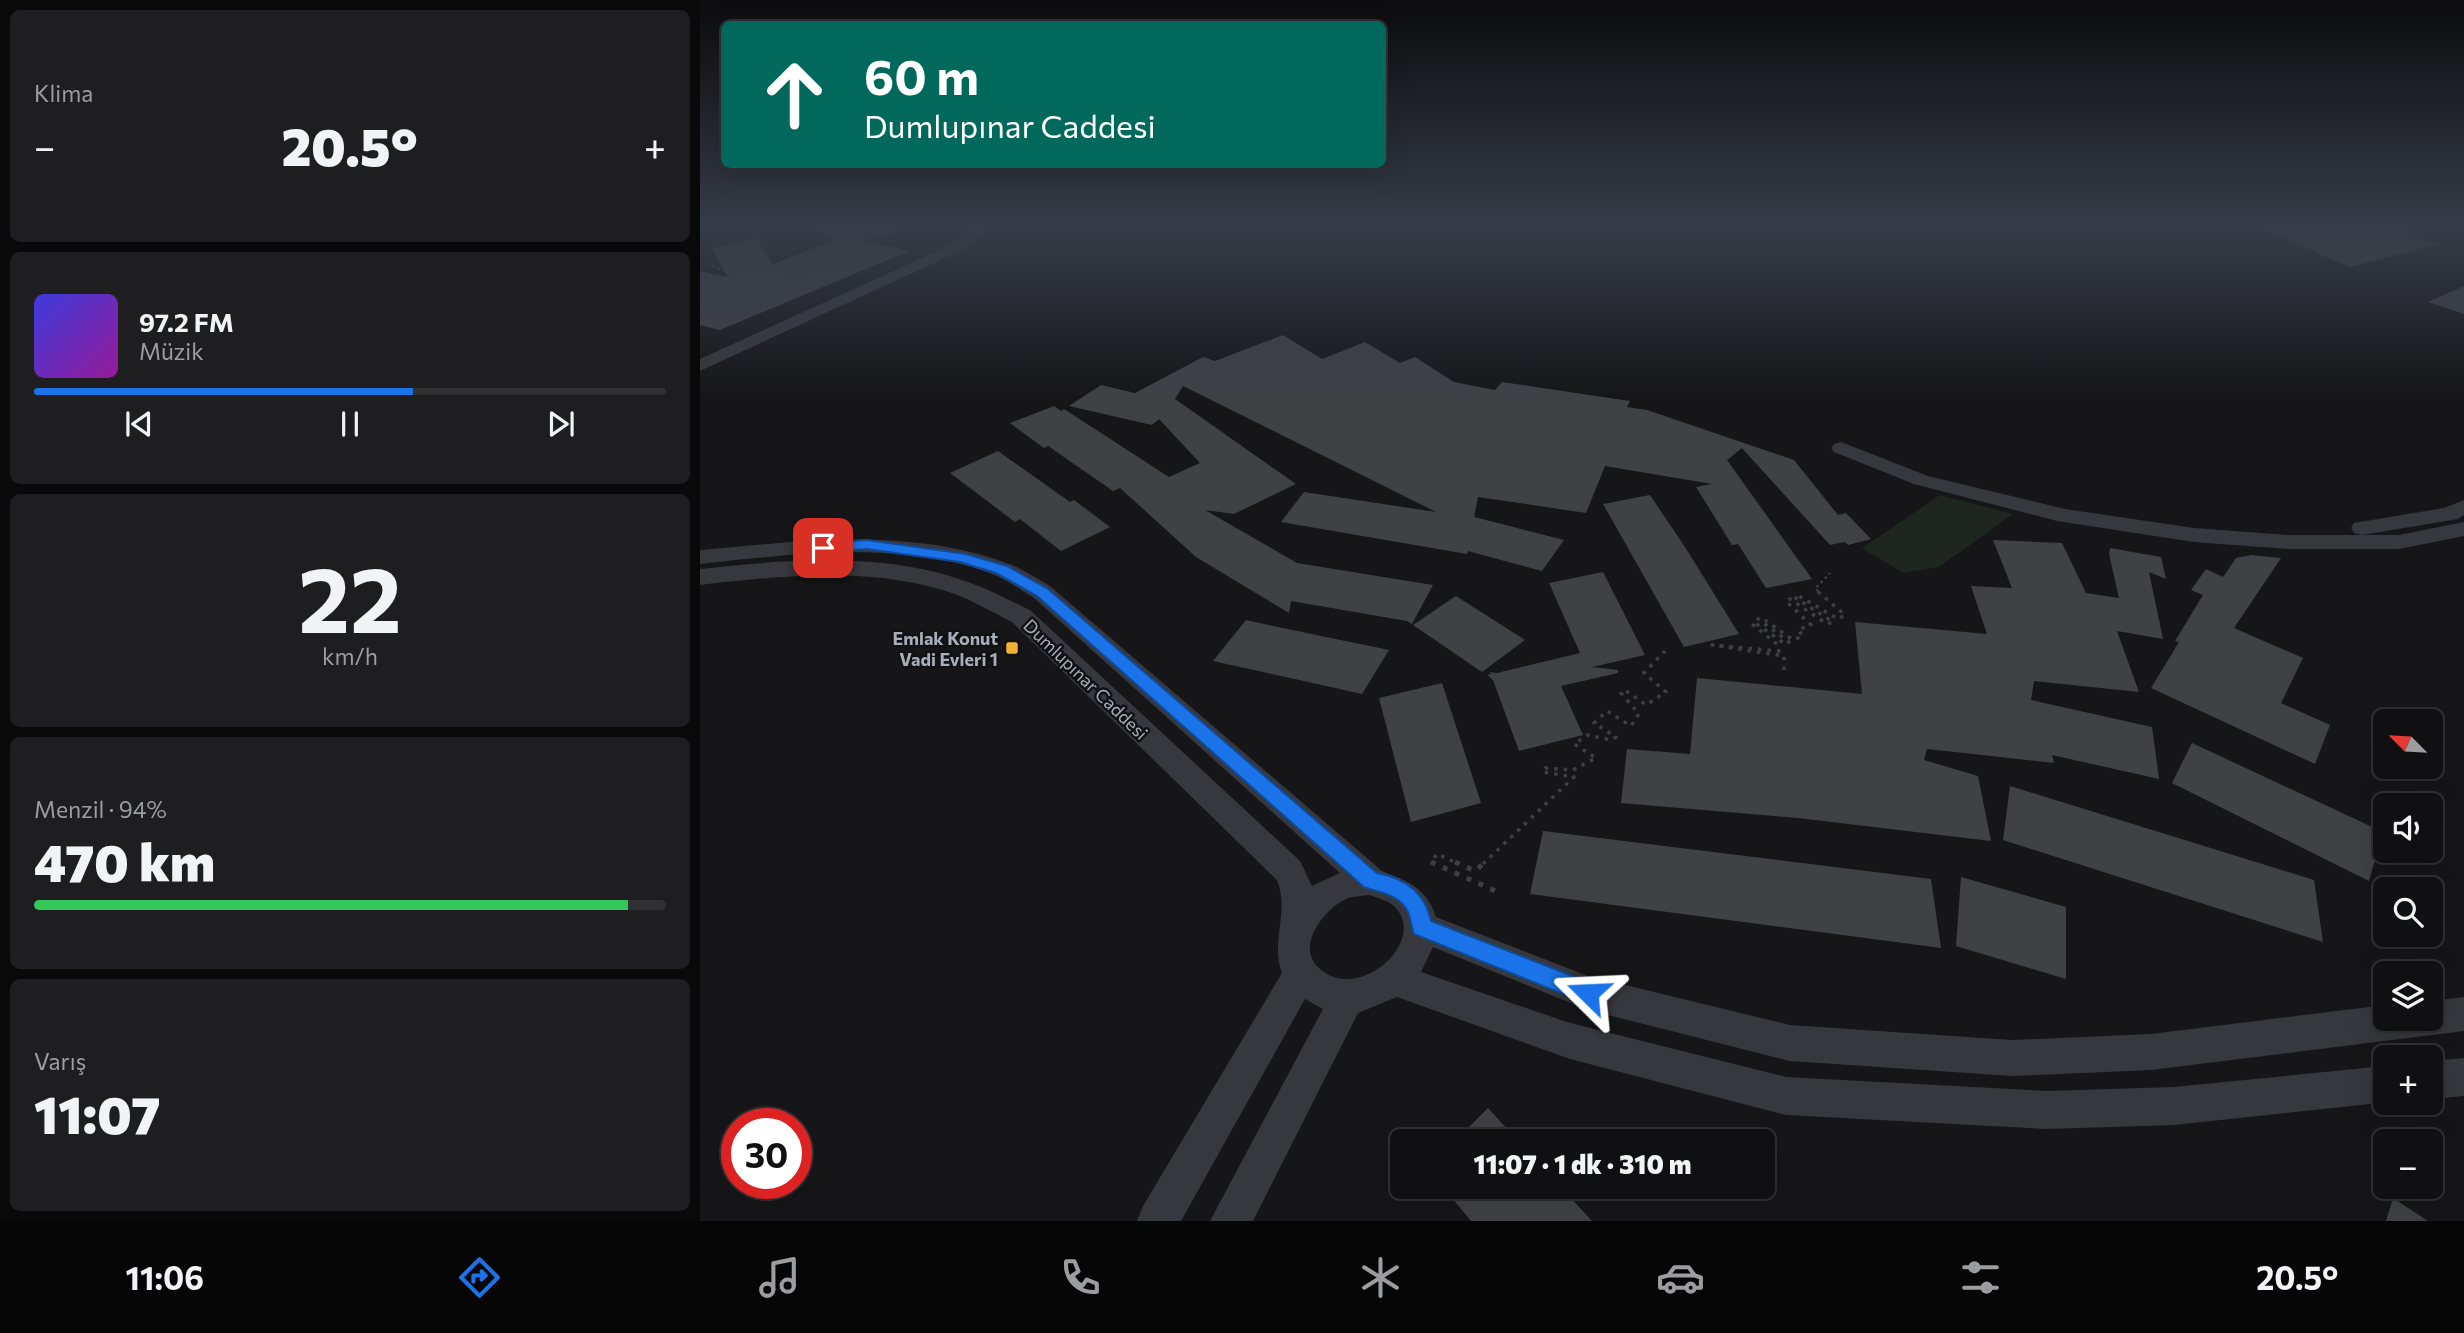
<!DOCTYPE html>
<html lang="tr">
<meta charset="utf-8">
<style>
:root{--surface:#101012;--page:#1e1e20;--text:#f1f3f6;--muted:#9c9d9f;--line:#303032;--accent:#1a73e8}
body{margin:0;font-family:Commissioner,sans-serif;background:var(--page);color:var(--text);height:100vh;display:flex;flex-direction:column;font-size:26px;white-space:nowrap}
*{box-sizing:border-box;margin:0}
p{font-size:23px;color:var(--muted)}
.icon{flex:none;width:38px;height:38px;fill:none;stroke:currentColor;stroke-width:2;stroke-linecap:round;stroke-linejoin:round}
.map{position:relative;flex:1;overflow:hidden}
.panel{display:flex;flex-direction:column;gap:10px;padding:10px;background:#09090a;width:700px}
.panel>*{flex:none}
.top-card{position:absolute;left:21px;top:21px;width:665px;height:147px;border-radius:10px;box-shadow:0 7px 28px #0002,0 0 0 2px var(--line);background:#00695c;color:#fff;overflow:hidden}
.needle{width:46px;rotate:294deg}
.fabs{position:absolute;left:1673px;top:709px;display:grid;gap:14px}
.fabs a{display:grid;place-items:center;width:70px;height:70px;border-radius:10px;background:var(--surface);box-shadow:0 7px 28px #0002,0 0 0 2px var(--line);font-size:35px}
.speed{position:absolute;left:21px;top:1108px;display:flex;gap:14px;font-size:35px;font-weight:700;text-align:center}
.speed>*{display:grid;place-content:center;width:91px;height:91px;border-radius:50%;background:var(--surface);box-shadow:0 7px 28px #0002,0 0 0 2px var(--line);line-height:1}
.speed .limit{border:10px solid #d22;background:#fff;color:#111}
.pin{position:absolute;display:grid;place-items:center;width:60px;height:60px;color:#fff;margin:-30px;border-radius:14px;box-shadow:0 4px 10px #0006}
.me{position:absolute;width:77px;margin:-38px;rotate:291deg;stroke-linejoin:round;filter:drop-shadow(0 0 5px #0008)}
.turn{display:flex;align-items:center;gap:24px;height:147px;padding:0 28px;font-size:32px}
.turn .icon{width:91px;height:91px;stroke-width:2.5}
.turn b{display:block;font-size:49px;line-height:60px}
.big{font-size:52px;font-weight:800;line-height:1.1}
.panel .card{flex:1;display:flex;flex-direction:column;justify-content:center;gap:10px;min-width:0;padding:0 24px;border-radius:10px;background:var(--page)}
.panel .dial{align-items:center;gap:0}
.dial b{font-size:91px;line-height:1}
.song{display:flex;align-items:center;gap:21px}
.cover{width:84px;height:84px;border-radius:10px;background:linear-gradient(135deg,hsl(240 70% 55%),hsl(300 70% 35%))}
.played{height:7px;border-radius:4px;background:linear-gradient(90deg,var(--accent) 60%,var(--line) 60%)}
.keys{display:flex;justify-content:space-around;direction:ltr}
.heat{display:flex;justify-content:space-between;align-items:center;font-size:38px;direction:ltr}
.charge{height:10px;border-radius:5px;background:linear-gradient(90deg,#34c759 94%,var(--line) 0)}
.trip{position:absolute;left:690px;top:1129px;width:385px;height:70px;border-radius:10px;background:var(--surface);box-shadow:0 7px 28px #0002,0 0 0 2px var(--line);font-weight:800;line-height:70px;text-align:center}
.dock{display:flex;height:112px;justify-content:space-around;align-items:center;background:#060607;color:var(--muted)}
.dock .icon{width:49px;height:49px}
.dock .selected{color:var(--accent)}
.dock b{font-size:32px;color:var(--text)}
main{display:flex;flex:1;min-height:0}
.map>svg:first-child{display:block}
</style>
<main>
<section class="panel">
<div class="card"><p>Klima</p>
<div class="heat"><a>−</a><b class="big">20.5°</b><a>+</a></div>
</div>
<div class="card">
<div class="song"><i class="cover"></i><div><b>97.2 FM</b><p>Müzik</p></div></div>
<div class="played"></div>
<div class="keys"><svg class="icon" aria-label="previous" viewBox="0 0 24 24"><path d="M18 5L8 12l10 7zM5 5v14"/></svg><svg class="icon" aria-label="pause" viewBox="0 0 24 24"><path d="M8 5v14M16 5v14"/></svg><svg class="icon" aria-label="next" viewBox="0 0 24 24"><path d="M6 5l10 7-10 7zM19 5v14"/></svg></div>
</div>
<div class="card dial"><b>22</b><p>km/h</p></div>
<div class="card"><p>Menzil · 94%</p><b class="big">470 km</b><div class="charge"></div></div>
<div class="card"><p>Varış</p><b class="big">11:07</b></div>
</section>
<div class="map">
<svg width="1764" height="1221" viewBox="0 0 1764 1221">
<rect width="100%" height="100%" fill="#161618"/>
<polygon fill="#1e261f" points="1240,495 1313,514 1239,567 1203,573 1162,548"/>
<g fill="#404145">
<polygon points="114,226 195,226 196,232 163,240 209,251 20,330 0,325 0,271 27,277 12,248 56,238 73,264 135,240"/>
<polygon points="1556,226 1691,226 1739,244 1650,267"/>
<polygon points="1764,286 1764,314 1728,302"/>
<polygon points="583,335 622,359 665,342 700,363 715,357 754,382 795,390 802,382 930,401 927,407 947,410 1094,460 1138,515 1146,513 1171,539 1148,545 1145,542 1130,545 1042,448 1027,460 1112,579 1066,588 1038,544 1032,545 996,487 1012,484 905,466 886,513 778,497 774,517 864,540 842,571 768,551 767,554 581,522 604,492 736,512 483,386 475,399 596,484 534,514 505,510 597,563 733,585 712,624 707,621 591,601 589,613 496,557 420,488 413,491 348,446 344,448 310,423 354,406 361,411 364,409 469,477 500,463 459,419 452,425 369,406 401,385 435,393 503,357 515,361"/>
<polygon points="298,451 370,502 374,500 410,527 361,551 320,519 315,522 250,473"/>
<polygon points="950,495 985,547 1039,634 984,647 903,504"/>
<polygon points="1293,540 1362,543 1386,593 1419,598 1409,554 1410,548 1461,557 1466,579 1449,572 1463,639 1417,631 1439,692 1334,681 1331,700 1452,727 1459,779 1352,755 1354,763 1227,749 1224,760 1278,776 1291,841 1098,818 921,803 927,749 990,754 997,678 1162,694 1155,622 1287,634 1271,586 1312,588"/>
<polygon points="1551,555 1581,558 1534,628 1603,658 1581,703 1630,725 1615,764 1451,688 1479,642 1475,641 1503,595 1491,590 1506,569 1523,577 1536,558"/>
<polygon points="903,572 945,655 892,667 918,670 918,673 861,686 883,735 819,751 793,680 787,675 791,674 790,672 797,673 880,653 849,583"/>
<polygon points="756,596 825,640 782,672 713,625"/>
<polygon points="546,620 578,627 689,650 662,694 513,661"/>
<polygon points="742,683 781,803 711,822 679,698"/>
<polygon points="1492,743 1683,832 1669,881 1472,783"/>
<polygon points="1310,786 1614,880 1623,942 1303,840"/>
<polygon points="843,831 1231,879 1241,948 830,894"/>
<polygon points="1261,877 1366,907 1366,979 1256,946"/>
<polygon points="788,1108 818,1141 755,1141"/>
<polygon points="742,1186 860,1186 892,1221 771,1221"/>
<polygon points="1693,1198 1728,1221 1686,1221"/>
</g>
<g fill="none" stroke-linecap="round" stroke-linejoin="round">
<g stroke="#3d3f44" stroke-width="2.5" stroke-dasharray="2.5 3.5" stroke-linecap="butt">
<polyline points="0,263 36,273"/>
<polyline points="0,314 179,240 175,235 179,230 173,226"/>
<polyline points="1118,591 1115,589 1130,573"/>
</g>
<g stroke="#3d3f44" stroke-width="3.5" stroke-dasharray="3.5 6" stroke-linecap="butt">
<polyline points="1084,670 1084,656 1012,645 1079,651 1078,645 1052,624 1054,622 1085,644 1089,642 1058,619 1062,618 1093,640 1103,636 1098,630 1111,625 1086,601 1090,599 1127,624 1133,622 1094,597 1099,596 1138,619 1145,615 1116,590"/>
<polyline points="735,864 731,862 737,854 759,864"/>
<polyline points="783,864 874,777 843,772 845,768 873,770 896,758 874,744 888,735 911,740 916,737 894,723 907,711 931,726 939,714 921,693 925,690 946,705 966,692 944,673 965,651"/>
</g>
<g stroke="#3d3f44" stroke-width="5" stroke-dasharray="5 8" stroke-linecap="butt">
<polyline points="731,862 800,893"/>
<polyline points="755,862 775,871 785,862"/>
</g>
<g fill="#37383d" fill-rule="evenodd">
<polygon points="274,226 288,226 276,241 262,250 0,371 0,359 244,248 266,235"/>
<polygon points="1141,442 1228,476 1365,509 1494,528 1589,535 1699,535 1764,522 1764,536 1699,549 1589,549 1494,542 1357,521 1214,484 1134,452 1131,448 1134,444"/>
<polygon points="1764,500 1764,515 1758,519 1662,535 1654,533 1651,528 1654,523 1744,508"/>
<path d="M 113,540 C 180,538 249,540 312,565 C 326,571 338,579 350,586 L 682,871 C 709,882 726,887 736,917 L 888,976 L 1090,1025 L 1312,1040 L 1451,1034 L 1685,1005 L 1685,1018 L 1731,1018 L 1731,1001 L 1764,997 L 1764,1031 L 1451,1070 L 1312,1076 L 1090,1061 L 888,1010 L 733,947 L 721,972 L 870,1023 L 1086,1077 L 1346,1091 L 1474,1087 L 1685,1066 L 1685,1102 L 1688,1102 L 1474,1125 L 1346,1129 L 1086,1115 L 870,1059 L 697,997 L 658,1013 L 553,1221 L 510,1221 L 623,1009 L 605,999 L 481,1221 L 437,1221 L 443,1206 L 582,973 C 570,942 590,911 577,880 L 312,622 C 288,610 266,596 239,589 C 162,567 78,576 0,585 L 0,569 C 84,560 174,552 256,578 C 282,586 305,598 330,610 L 600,861 L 612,886 L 640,873 L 334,598 C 321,590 310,582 297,576 C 208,539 93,554 0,564 L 0,550 ZM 670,895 C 677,898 689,901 694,906 C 730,941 657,1006 618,967 C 595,945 626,907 648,898 C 655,896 663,896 670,895 Z"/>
<polygon points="1764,1058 1764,1096 1731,1099 1731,1061"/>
</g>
</g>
<linearGradient id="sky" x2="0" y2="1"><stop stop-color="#0c0c0d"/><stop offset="0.57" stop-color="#363c48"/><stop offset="1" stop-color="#363c48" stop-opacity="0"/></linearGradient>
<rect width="1764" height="397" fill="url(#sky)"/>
<path fill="#1a73e8" stroke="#114b97" stroke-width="2" d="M 167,540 L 266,554 L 307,566 L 348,589 L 677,873 C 705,878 725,892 731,921 L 896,985 L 899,993 L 896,1001 L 888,1004 L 714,934 C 711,927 711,919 708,912 C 699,894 680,893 664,887 L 337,596 L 296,573 L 260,562 L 167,549 L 123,552 L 115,548 L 123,543 Z"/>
<rect fill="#f2b134" stroke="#111113" stroke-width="2.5" x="305" y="641" width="14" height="14" rx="3.5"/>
<g text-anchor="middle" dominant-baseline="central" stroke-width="5" stroke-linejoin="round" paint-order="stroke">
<g font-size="18" font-weight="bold" fill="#a8adb8" stroke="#111113" text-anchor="end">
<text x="298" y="638">Emlak Konut<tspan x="298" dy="21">Vadi Evleri 1</tspan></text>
</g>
<g font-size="18" fill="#a8adb8" stroke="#111113">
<text transform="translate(386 679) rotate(44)">Dumlupınar Caddesi</text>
</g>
</g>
</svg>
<div class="fabs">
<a><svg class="needle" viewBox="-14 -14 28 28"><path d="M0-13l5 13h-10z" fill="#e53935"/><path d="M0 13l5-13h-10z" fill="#9c9d9f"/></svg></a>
<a><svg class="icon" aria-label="sound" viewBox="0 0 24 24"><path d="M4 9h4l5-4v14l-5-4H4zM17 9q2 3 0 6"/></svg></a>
<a><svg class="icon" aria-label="search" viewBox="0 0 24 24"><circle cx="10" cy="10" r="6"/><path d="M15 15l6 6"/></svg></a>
<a><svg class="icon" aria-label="layers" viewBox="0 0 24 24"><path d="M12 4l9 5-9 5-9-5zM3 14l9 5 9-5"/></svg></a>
<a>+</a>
<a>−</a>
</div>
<div class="speed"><div class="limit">30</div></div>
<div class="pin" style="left:123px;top:548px;background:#d93025"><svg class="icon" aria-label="arrive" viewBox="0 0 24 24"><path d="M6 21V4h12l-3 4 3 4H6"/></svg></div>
<svg class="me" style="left:888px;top:993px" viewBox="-20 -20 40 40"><path d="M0-17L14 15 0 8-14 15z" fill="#1a73e8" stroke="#fff" stroke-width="4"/></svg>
<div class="trip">11:07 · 1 dk · 310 m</div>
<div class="top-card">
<div class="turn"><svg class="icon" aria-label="ahead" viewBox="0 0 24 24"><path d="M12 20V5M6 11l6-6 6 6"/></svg><div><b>60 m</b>Dumlupınar Caddesi</div></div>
</div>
</div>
</main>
<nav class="dock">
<b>11:06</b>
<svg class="icon selected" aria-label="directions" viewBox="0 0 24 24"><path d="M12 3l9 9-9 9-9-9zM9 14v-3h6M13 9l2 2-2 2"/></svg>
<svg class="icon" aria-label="music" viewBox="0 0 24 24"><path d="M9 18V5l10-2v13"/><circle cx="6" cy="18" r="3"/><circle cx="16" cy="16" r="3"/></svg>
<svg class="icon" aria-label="phone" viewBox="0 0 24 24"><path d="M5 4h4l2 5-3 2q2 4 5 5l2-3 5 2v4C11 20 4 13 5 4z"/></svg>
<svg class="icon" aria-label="climate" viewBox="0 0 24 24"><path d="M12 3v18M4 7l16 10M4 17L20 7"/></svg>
<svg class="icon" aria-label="car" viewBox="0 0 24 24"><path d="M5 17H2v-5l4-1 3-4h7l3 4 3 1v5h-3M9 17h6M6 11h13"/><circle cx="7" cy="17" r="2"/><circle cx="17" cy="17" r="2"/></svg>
<svg class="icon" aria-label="filters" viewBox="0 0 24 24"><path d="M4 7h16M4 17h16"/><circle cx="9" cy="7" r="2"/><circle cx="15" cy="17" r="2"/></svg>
<b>20.5°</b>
</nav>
